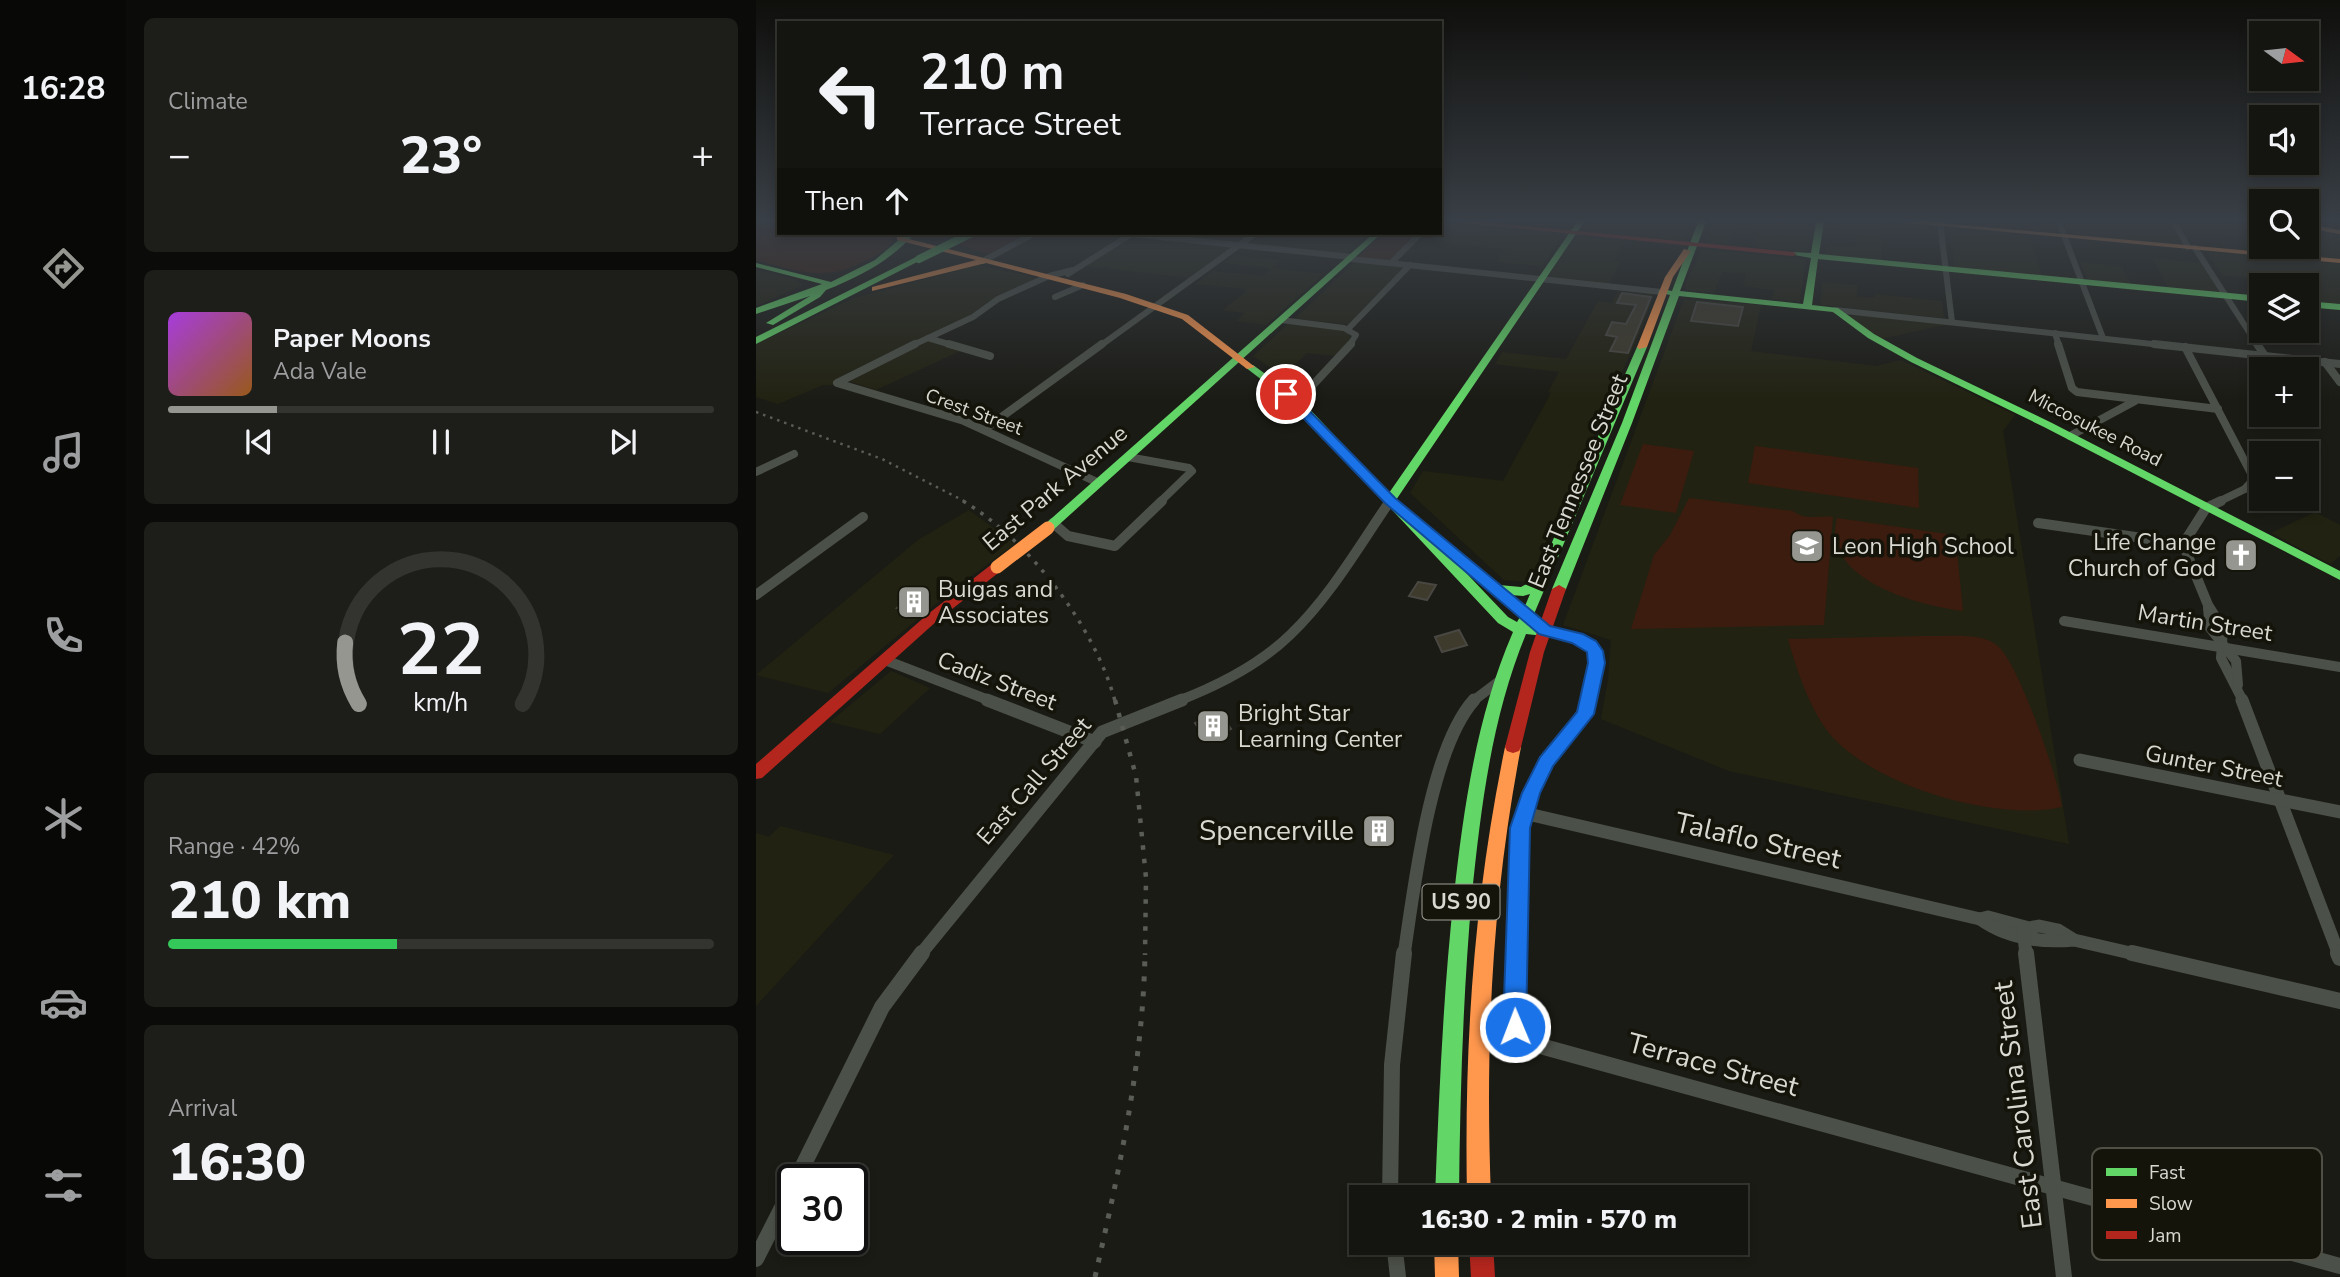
<!DOCTYPE html>
<meta charset="utf-8">
<style>
:root{--surface:#141410;--page:#1d1d19;--text:#f1f3f6;--muted:#9d9e9f;--line:#333330;--accent:#969690}
body{margin:0;font-family:"Nunito Sans",sans-serif;background:var(--page);color:var(--text);height:100vh;display:flex;flex-direction:column;font-size:26px;white-space:nowrap}
*{box-sizing:border-box;margin:0}
p{font-size:23px;color:var(--muted)}
.icon{flex:none;width:38px;height:38px;fill:none;stroke:currentColor;stroke-width:2;stroke-linecap:round;stroke-linejoin:round}
.map{position:relative;flex:1;overflow:hidden}
.drawer{display:flex;flex-direction:column;gap:18px;padding:18px;background:#0b0b09;width:630px}
.drawer>*{flex:none}
.top-card{position:absolute;left:21px;top:21px;width:665px;height:214px;border-radius:0px;box-shadow:0 4px 10px #0003,0 0 0 2px var(--line);background:#141410;color:var(--text);overflow:hidden}
.needle{width:46px;rotate:105deg}
.controls{position:absolute;left:1493px;top:21px;display:grid;gap:14px}
.controls a{display:grid;place-items:center;width:70px;height:70px;border-radius:0px;background:var(--surface);box-shadow:0 4px 10px #0003,0 0 0 2px var(--line);font-size:35px}
.speed{position:absolute;left:21px;top:1164px;display:flex;gap:14px;font-size:35px;font-weight:700;text-align:center}
.speed>*{display:grid;place-content:center;width:91px;height:91px;border-radius:50%;background:var(--surface);box-shadow:0 4px 10px #0003,0 0 0 2px var(--line);line-height:1}
.speed .limit{border:4px solid #111;border-radius:10px;background:#fff;color:#111}
.pin{position:absolute;display:grid;place-items:center;width:60px;height:60px;color:#fff;margin:-30px;border:4px solid #fff;border-radius:50%;box-shadow:0 2px 7px #0007}
.me{position:absolute;width:77px;margin:-38px;rotate:359deg;stroke-linejoin:round;filter:drop-shadow(0 0 5px #0008)}
.turn{display:flex;align-items:center;gap:24px;height:147px;padding:0 28px;font-size:32px}
.turn .icon{width:91px;height:91px;stroke-width:2.5}
.turn b{display:block;font-size:49px;line-height:60px}
.then{display:flex;align-items:center;height:66px;padding:0 28px;background:#0003;gap:14px;font-size:26px}
.big{font-size:52px;font-weight:800;line-height:1.1}
.drawer .tile{flex:1;display:flex;flex-direction:column;justify-content:center;gap:10px;min-width:0;padding:0 24px;border-radius:10px;background:var(--page)}
.drawer .dial{align-items:center;gap:0}
.dial svg{height:182px;overflow:visible;fill:none;stroke:var(--line);stroke-width:7;stroke-linecap:round;text-anchor:middle}
.dial text{fill:var(--text);stroke:none}
.song{display:flex;align-items:center;gap:21px}
.cover{width:84px;height:84px;border-radius:10px;background:linear-gradient(135deg,hsl(280 70% 55%),hsl(30 70% 35%))}
.played{height:7px;border-radius:4px;background:linear-gradient(90deg,var(--accent) 20%,var(--line) 20%)}
.keys{display:flex;justify-content:space-around;direction:ltr}
.heat{display:flex;justify-content:space-between;align-items:center;font-size:38px;direction:ltr}
.charge{height:10px;border-radius:5px;background:linear-gradient(90deg,#34c759 42%,var(--line) 0)}
.trip{position:absolute;left:593px;top:1185px;width:399px;height:70px;border-radius:0px;background:var(--surface);box-shadow:0 4px 10px #0003,0 0 0 2px var(--line);font-weight:800;line-height:70px;text-align:center}
main{display:flex;flex:1;min-height:0}
.dock{display:flex;flex-direction:column;width:126px;justify-content:space-around;align-items:center;background:#080806;color:var(--muted)}
.dock .icon{width:49px;height:49px}
.dock .current{color:var(--accent)}
.dock b{font-size:32px;color:var(--text)}
.map>svg:first-child{display:block}
</style>
<main>
<nav class="dock">
<b>16:28</b>
<svg class="icon current" aria-label="directions" viewBox="0 0 24 24"><path d="M12 3l9 9-9 9-9-9zM9 14v-3h6M13 9l2 2-2 2"/></svg>
<svg class="icon" aria-label="music" viewBox="0 0 24 24"><path d="M9 18V5l10-2v13"/><circle cx="6" cy="18" r="3"/><circle cx="16" cy="16" r="3"/></svg>
<svg class="icon" aria-label="phone" viewBox="0 0 24 24"><path d="M5 4h4l2 5-3 2q2 4 5 5l2-3 5 2v4C11 20 4 13 5 4z"/></svg>
<svg class="icon" aria-label="climate" viewBox="0 0 24 24"><path d="M12 3v18M4 7l16 10M4 17L20 7"/></svg>
<svg class="icon" aria-label="car" viewBox="0 0 24 24"><path d="M5 17H2v-5l4-1 3-4h7l3 4 3 1v5h-3M9 17h6M6 11h13"/><circle cx="7" cy="17" r="2"/><circle cx="17" cy="17" r="2"/></svg>
<svg class="icon" aria-label="filters" viewBox="0 0 24 24"><path d="M4 7h16M4 17h16"/><circle cx="9" cy="7" r="2"/><circle cx="15" cy="17" r="2"/></svg>
</nav>
<section class="drawer">
<div class="tile"><p>Climate</p>
<div class="heat"><a>−</a><b class="big">23°</b><a>+</a></div>
</div>
<div class="tile">
<div class="song"><i class="cover"></i><div><b>Paper Moons</b><p>Ada Vale</p></div></div>
<div class="played"></div>
<div class="keys"><svg class="icon" aria-label="previous" viewBox="0 0 24 24"><path d="M18 5L8 12l10 7zM5 5v14"/></svg><svg class="icon" aria-label="pause" viewBox="0 0 24 24"><path d="M8 5v14M16 5v14"/></svg><svg class="icon" aria-label="next" viewBox="0 0 24 24"><path d="M6 5l10 7-10 7zM19 5v14"/></svg></div>
</div>
<div class="tile dial"><svg viewBox="0 0 100 80">
<path d="M14 69A42 42 0 1 1 86 69"/>
<path d="M14 69A42 42 0 0 1 8 42" stroke="#969690"/>
<text x="50" y="56" font-size="32" font-weight="700">22</text>
<text x="50" y="72" font-size="11">km/h</text>
</svg></div>
<div class="tile"><p>Range · 42%</p><b class="big">210 km</b><div class="charge"></div></div>
<div class="tile"><p>Arrival</p><b class="big">16:30</b></div>
</section>
<div class="map">
<svg width="1584" height="1277" viewBox="0 0 1584 1277">
<rect width="100%" height="100%" fill="#1b1b15"/>
<g fill="#222212">
<polygon points="834,222 936,222 928,241 829,232"/>
<polygon points="957,222 1056,222 1051,252 998,247 1002,229 978,227 972,245 951,243"/>
<polygon points="1074,222 1125,222 1125,261 1066,254 1070,251 1070,245 1100,247 1101,232 1073,229"/>
<polygon points="1193,222 1296,222 1300,233 1194,223"/>
<polygon points="1313,222 1413,222 1428,244 1319,236"/>
<polygon points="1423,222 1505,225 1505,236 1426,230"/>
<polygon points="684,223 807,235 786,266 740,262 749,249 666,240 673,233 684,233"/>
<polygon points="1194,229 1274,236 1286,276 1198,268"/>
<polygon points="1551,229 1584,234 1584,259 1533,254 1527,247 1550,247"/>
<polygon points="385,233 496,233 483,242"/>
<polygon points="509,233 615,233 590,254 493,244"/>
<polygon points="377,236 477,246 433,278 328,266"/>
<polygon points="820,236 869,241 858,261 865,262 852,284 791,278"/>
<polygon points="946,250 1050,259 1044,301 1016,299 1018,290 987,286 990,274 966,272 958,293 931,290 929,288 931,280"/>
<polygon points="1450,252 1584,264 1584,305 1559,302 1551,293 1550,285 1544,285 1541,281 1467,276"/>
<polygon points="479,255 526,260 517,268 568,274 510,325 481,321 489,313 467,310 489,292 489,289 440,284 457,271 506,276 515,269 468,263"/>
<polygon points="1396,258 1445,263 1464,292 1413,289"/>
<polygon points="599,262 648,268 592,324 538,319"/>
<polygon points="1324,262 1366,266 1375,285 1333,281"/>
<polygon points="222,265 281,278 233,301 213,316 89,374 77,385 67,385 22,404 0,397 0,344 98,298"/>
<polygon points="0,270 34,278 48,285 0,306"/>
<polygon points="1066,282 1102,285 1101,297 1118,298 1119,294 1186,301 1188,318 1064,305"/>
<polygon points="862,291 898,294 887,325 773,582 748,580 654,493 667,471 747,481 795,393 792,392 803,372 739,364 746,352 810,359 842,301 855,303"/>
<polygon points="928,299 1005,305 995,351 1120,366 1145,360 1259,415 1247,431 1313,844 973,771 845,719 852,680 855,640 807,625"/>
<polygon points="1103,315 1193,324 1125,339 1091,316"/>
<polygon points="533,323 586,330 593,333 595,340 579,356 551,353 527,376 497,356"/>
<polygon points="173,341 204,351 120,390 92,381"/>
<polygon points="213,510 259,544 202,586 72,693 0,675 162,540"/>
<polygon points="1559,512 1584,525 1584,556 1574,564 1515,533"/>
<polygon points="135,671 174,688 124,734 74,722"/>
<polygon points="24,826 138,855 0,1006 0,833 13,837"/>
</g>
<g fill="#3b1c0e">
<path d="M 0,222 L 23,222 L 23,233 L 140,233 C 135,246 125,253 113,259 C 67,283 47,272 0,260 Z"/>
<polygon points="223,233 274,233 232,254 202,244"/>
<polygon points="628,233 661,233 634,260 602,257"/>
<polygon points="887,444 938,451 920,513 864,505"/>
<polygon points="999,446 1162,468 1163,508 992,483"/>
<path d="M 933,498 L 1037,511 C 1050,521 1062,515 1077,517 L 1068,625 L 875,629 L 898,555 L 914,535 Z"/>
<path d="M 1081,518 L 1191,534 L 1200,542 L 1207,611 C 1164,606 1064,580 1081,518 Z"/>
<path d="M 1168,636 C 1189,637 1226,631 1242,646 C 1263,665 1302,777 1306,807 C 1240,822 1117,786 1073,733 C 1053,707 1041,671 1032,639 Z"/>
</g>
<g fill="none" stroke-linecap="round" stroke-linejoin="round">
<polyline stroke="#184638" stroke-width="2" points="0,222 23,228"/>
</g>
<g fill="#3e3a2c" stroke="#494742" stroke-width="2">
<polygon points="866,293 895,297 872,353 854,351 861,337 850,335 856,322 870,324 880,305 861,303"/>
<polygon points="941,302 987,307 982,326 935,321"/>
<polygon points="662,582 680,585 671,600 653,596"/>
<polygon points="155,595 171,598 156,611 141,608"/>
<polygon points="703,630 711,645 686,652 679,637"/>
<polygon points="462,711 475,729 451,741 439,723"/>
<polygon points="614,819 637,819 633,844 609,843"/>
</g>
<g fill="none" stroke-linecap="round" stroke-linejoin="round">
<g stroke="#4b5048" stroke-width="6">
<polyline points="1184,222 1196,322"/>
<polyline points="1303,222 1347,338"/>
<polyline points="1418,222 1432,247"/>
<polyline points="366,233 596,257"/>
<polyline points="1439,248 1502,346"/>
<polyline points="595,259 906,292"/>
<polyline points="227,261 279,233"/>
<polyline points="635,263 665,233"/>
<polyline points="312,274 377,233"/>
<polyline points="299,297 327,285"/>
<polyline points="1079,310 1415,346"/>
<polyline points="525,320 588,328 600,335 593,346"/>
<polyline points="592,329 654,265"/>
<polyline points="1299,333 1303,346"/>
<polyline points="172,338 199,346"/>
<polyline points="155,346 217,317 242,299 293,276 317,270"/>
<polyline points="344,346 500,233"/>
</g>
<g stroke="#4b5048" stroke-width="8">
<polyline points="159,344 81,383 208,421 343,483"/>
<polyline points="193,344 234,356"/>
<polyline points="1302,344 1316,388 1321,392 1462,409"/>
<polyline points="1398,344 1584,364"/>
<polyline points="1501,344 1509,356"/>
<polyline points="1429,347 1498,479 1489,489 1462,502"/>
<polyline points="1569,362 1584,382"/>
<polyline points="541,402 595,344"/>
<polyline points="229,429 346,344"/>
<polyline points="1314,436 1379,401"/>
<polyline points="372,457 433,468 436,471 404,502"/>
<polyline points="0,472 38,454"/>
<polyline points="632,502 634,500"/>
</g>
<g stroke="#4b5048" stroke-width="10">
<polyline points="1465,501 1450,508 1429,541 1429,549 1452,605 1467,629 1465,658 1487,701"/>
<polyline points="297,523 312,536 359,546 406,501"/>
<polyline points="1282,523 1428,544"/>
<polyline points="0,595 107,517"/>
<polyline points="1452,608 1454,628 1480,661 1482,685"/>
<polyline points="1308,621 1584,667"/>
<path d="M 788,631 C 847,643 844,646 831,701"/>
<polyline points="129,660 235,701"/>
<path d="M 422,701 C 461,686 503,665 534,635 C 574,597 603,546 634,501"/>
<polyline points="717,701 746,679"/>
</g>
<g stroke="#4b5048" stroke-width="13">
<polyline points="231,700 339,742"/>
<polyline points="1486,700 1583,955"/>
<polyline points="1324,760 1584,812"/>
<polyline points="768,813 1224,919 1232,917 1273,928 1283,926 1302,930 1318,940 1383,955"/>
<path d="M 1224,919 C 1252,939 1284,943 1318,940"/>
<polyline points="1267,927 1270,955"/>
<polyline points="164,955 346,732 426,700"/>
<path d="M 648,955 C 658,888 674,749 718,700"/>
<path d="M 759,955 C 761,888 756,833 786,771 C 799,743 824,731 831,700"/>
</g>
<g stroke="#4b5048" stroke-width="16">
<path d="M 759,953 C 758,972 751,1019 763,1033 C 769,1040 779,1043 788,1047 L 1584,1266"/>
<polyline points="1270,953 1308,1277"/>
<polyline points="1376,953 1584,1001"/>
<polyline points="1582,953 1584,958"/>
<polyline points="40,1180 126,1007 166,953"/>
<polyline points="634,1197 636,1065 648,953"/>
<polyline points="638,1242 642,1277"/>
<polyline points="0,1259 37,1186"/>
</g>
<g fill="#63d668" fill-rule="evenodd">
<path d="M 821,222 L 828,222 L 640,500 L 669,530 L 677,529 L 743,585 L 765,587 L 780,579 L 881,347 L 886,344 L 891,347 L 778,614 L 787,623 L 785,626 L 793,628 L 795,631 L 788,636 L 770,634 C 736,716 725,806 716,894 C 707,995 704,1095 703,1197 L 679,1197 C 683,1096 687,996 698,895 C 708,805 721,715 757,632 L 742,623 L 537,404 L 489,367 L 497,365 L 545,400 L 633,493 ZM 695,557 L 764,617 L 761,622 L 752,617 ZM 774,594 L 769,606 L 755,595 L 767,596 Z"/>
<polygon points="942,222 950,222 924,291 1047,304 1055,258 1033,254 1037,252 1055,253 1060,222 1068,222 1063,254 1505,296 1505,302 1062,259 1056,305 1082,308 1118,334 1161,358 1296,423 1584,571 1584,580 1288,427 1155,362 1112,338 1077,312 923,296 876,423 810,589 808,592 798,592 796,589 866,423 914,295 902,292 906,289 916,291"/>
<path d="M 151,233 L 158,234 C 134,261 103,277 70,290 L 64,297 L 17,325 L 10,323 L 54,296 L 0,314 L 0,308 L 66,284 L 0,267 L 0,263 L 75,282 L 119,260 Z"/>
<polygon points="618,233 626,233 296,531 288,531 286,528 288,525"/>
<polygon points="160,257 167,259 0,344 0,337"/>
<polygon points="1550,301 1584,304 1584,310 1550,307"/>
</g>
<g fill="#ff974d" fill-rule="evenodd">
<polygon points="1143,222 1173,222 1584,259 1584,263"/>
<polygon points="1550,224 1584,230 1584,234 1550,228"/>
<polygon points="141,236 370,294 432,315 499,367 491,369 426,319 364,298 230,263 116,291 116,287 220,260 141,240"/>
<polygon points="928,249 935,251 917,277 891,347 883,349 881,347 909,277"/>
<path d="M 757,741 L 763,743 L 765,747 C 736,898 729,1044 735,1197 L 711,1197 C 708,1043 718,898 749,747 L 751,743 Z"/>
<polygon points="678,1242 702,1242 703,1277 679,1277"/>
</g>
<g fill="#b3261e" fill-rule="evenodd">
<polygon points="699,222 727,222 1037,252 1041,254 1037,256"/>
<polygon points="241,563 246,564 247,567 246,570 182,620 6,778 0,779 0,764 172,614 236,564"/>
<polygon points="803,585 810,589 788,652 765,747 763,751 757,753 751,751 749,747 774,652 796,589"/>
<polygon points="713,1242 737,1242 739,1277 715,1277"/>
</g>
<polyline stroke="#5a5c56" stroke-width="2.5" stroke-dasharray="2.5 5" stroke-linecap="butt" points="0,412 126,459 210,502"/>
<path stroke="#5a5c56" stroke-width="3.5" stroke-dasharray="3.5 7" stroke-linecap="butt" d="M 207,501 C 273,540 339,627 359,701"/>
<polyline stroke="#5a5c56" stroke-width="4.5" stroke-dasharray="4.5 9" stroke-linecap="butt" points="359,700 380,776 390,878 389,955"/>
<path stroke="#5a5c56" stroke-width="5" stroke-dasharray="5 10" stroke-linecap="butt" d="M 339,1277 C 363,1171 387,1063 389,953"/>
<polyline stroke="#63d668" stroke-width="8" points="163,259 216,233"/>
<polyline stroke="#ff974d" stroke-width="13" points="241,567 292,528"/>
</g>
<linearGradient id="sky" x2="0" y2="1"><stop stop-color="#0f0f0c"/><stop offset="0.55" stop-color="#393f46"/><stop offset="1" stop-color="#393f46" stop-opacity="0"/></linearGradient>
<rect width="1584" height="401" fill="url(#sky)"/>
<polygon fill="#1a73e8" stroke="#114b97" stroke-width="2" points="526,391 534,391 639,498 794,626 827,634 840,641 847,651 849,663 838,714 797,766 784,793 774,828 770,1027 767,1035 759,1038 750,1035 747,1027 754,828 766,793 784,757 821,712 832,663 831,652 816,643 783,634 629,503 526,396"/>
<defs>
<g id="school-square" transform="scale(1.75)"><rect x="-9" y="-9" width="18" height="18" rx="4" fill="#969690" stroke="#14140a"/><path d="M0-5L7-2L0 1L-7-2ZM-4 1L0 2.5L4 1V4Q0 6-4 4Z" fill="#fff"/></g>
<g id="church-square" transform="scale(1.75)"><rect x="-9" y="-9" width="18" height="18" rx="4" fill="#969690" stroke="#14140a"/><path d="M-1.2-6h2.4v3.5h3.3v2.4h-3.3V6h-2.4V-.1h-3.3v-2.4h3.3Z" fill="#fff"/></g>
<g id="building-square" transform="scale(1.75)"><rect x="-9" y="-9" width="18" height="18" rx="4" fill="#969690" stroke="#14140a"/><path d="M-4-6H4V6H1V3H-1V6H-4ZM-2.5-4.3h1.7v1.8h-1.7ZM.8-4.3h1.7v1.8H.8ZM-2.5-1h1.7V.8h-1.7ZM.8-1h1.7V.8H.8Z" fill="#fff"/></g>
</defs>
<g fill-rule="evenodd">
<use href="#school-square" x="1051" y="546"/>
<use href="#church-square" x="1485" y="555"/>
<use href="#building-square" x="158" y="602"/>
<use href="#building-square" x="457" y="726"/>
<use href="#building-square" x="623" y="831"/>
</g>
<g text-anchor="middle" dominant-baseline="central" stroke-width="7" stroke-linejoin="round" paint-order="stroke">
<g font-size="19" fill="#d9d9d2" stroke="#14140a">
<text transform="translate(218 412) rotate(20)">Crest Street</text>
<text transform="translate(1339 428) rotate(27)">Miccosukee Road</text>
</g>
<rect fill="#14140a" stroke="#9e9e96" stroke-width="2" x="666.5" y="884.5" width="77" height="35" rx="5"/>
<g font-size="21" font-weight="bold" fill="#d9d9d2">
<text x="705" y="902">US 90</text>
</g>
<g font-size="23" fill="#d9d9d2" stroke="#14140a">
<text transform="translate(822 481) rotate(-68)">East Tennessee Street</text>
<text transform="translate(299 488) rotate(-40)">East Park Avenue</text>
<text transform="translate(1449 623) rotate(9)">Martin Street</text>
<text transform="translate(241 681) rotate(21)">Cadiz Street</text>
<text transform="translate(1458 766) rotate(11)">Gunter Street</text>
<text transform="translate(278 781) rotate(-49)">East Call Street</text>
</g>
<g font-size="23" fill="#d9d9d2" stroke="#14140a" text-anchor="start">
<text x="1460" y="542" text-anchor="end">Life Change<tspan x="1460" dy="26">Church of God</tspan></text>
<text x="1076" y="546">Leon High School</text>
<text x="182" y="589">Buigas and<tspan x="182" dy="26">Associates</tspan></text>
<text x="482" y="713">Bright Star<tspan x="482" dy="26">Learning Center</tspan></text>
</g>
<g font-size="28" fill="#d9d9d2" stroke="#14140a" text-anchor="end">
<text x="598" y="831">Spencerville</text>
</g>
<g font-size="28" fill="#d9d9d2" stroke="#14140a">
<text transform="translate(1002 841) rotate(13)">Talaflo Street</text>
<text transform="translate(957 1065) rotate(15)">Terrace Street</text>
<text transform="translate(1262 1105) rotate(-97)">East Carolina Street</text>
</g>
</g>
<rect x="1336" y="1148" width="230" height="112" rx="10" fill="#14140a" stroke="#4f4f46" stroke-width="2"/>
<rect x="1350" y="1168" width="31" height="8" fill="#63d668"/>
<rect x="1350" y="1199" width="31" height="9" fill="#ff974d"/>
<rect x="1350" y="1231" width="31" height="8" fill="#b3261e"/>
<g font-size="19" fill="#d9d9d2">
<text x="1393" y="1179">Fast</text>
<text x="1393" y="1210">Slow</text>
<text x="1393" y="1242">Jam</text>
</g>
</svg>
<div class="controls">
<a><svg class="needle" viewBox="-14 -14 28 28"><path d="M0-13l5 13h-10z" fill="#e53935"/><path d="M0 13l5-13h-10z" fill="#9d9e9f"/></svg></a>
<a><svg class="icon" aria-label="sound" viewBox="0 0 24 24"><path d="M4 9h4l5-4v14l-5-4H4zM17 9q2 3 0 6"/></svg></a>
<a><svg class="icon" aria-label="search" viewBox="0 0 24 24"><circle cx="10" cy="10" r="6"/><path d="M15 15l6 6"/></svg></a>
<a><svg class="icon" aria-label="layers" viewBox="0 0 24 24"><path d="M12 4l9 5-9 5-9-5zM3 14l9 5 9-5"/></svg></a>
<a>+</a>
<a>−</a>
</div>
<div class="speed"><div class="limit">30</div></div>
<div class="pin" style="left:530px;top:394px;background:#d93025"><svg class="icon" aria-label="arrive" viewBox="0 0 24 24"><path d="M6 21V4h12l-3 4 3 4H6"/></svg></div>
<svg class="me" style="left:759px;top:1027px" viewBox="-20 -20 40 40"><circle r="17" fill="#1a73e8" stroke="#fff" stroke-width="3"/><path d="M0-11L8 9 0 5-8 9z" fill="#fff"/></svg>
<div class="trip">16:30 · 2 min · 570 m</div>
<div class="top-card">
<div class="turn"><svg class="icon" aria-label="left" viewBox="0 0 24 24"><path d="M17 20v-9H6M10 6l-5 5 5 5"/></svg><div><b>210 m</b>Terrace Street</div></div>
<div class="then">Then<svg class="icon" aria-label="ahead" viewBox="0 0 24 24"><path d="M12 20V5M6 11l6-6 6 6"/></svg></div>
</div>
</div>
</main>
